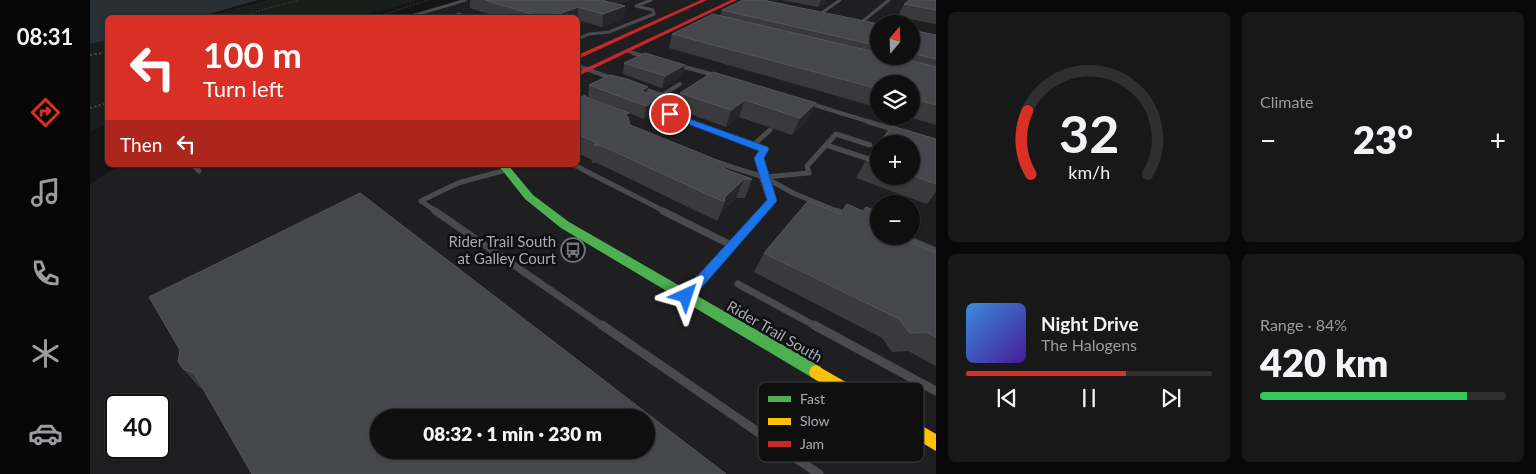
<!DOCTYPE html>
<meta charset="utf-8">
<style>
:root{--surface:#0f0f10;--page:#181819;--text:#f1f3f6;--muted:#9b9c9f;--line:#2f2f30;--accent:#d93025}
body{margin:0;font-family:Lato,sans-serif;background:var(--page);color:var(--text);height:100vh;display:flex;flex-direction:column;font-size:19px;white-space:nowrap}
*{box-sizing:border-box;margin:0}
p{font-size:16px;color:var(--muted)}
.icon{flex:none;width:28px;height:28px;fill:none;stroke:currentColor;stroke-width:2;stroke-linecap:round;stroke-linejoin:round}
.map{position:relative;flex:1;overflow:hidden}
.panel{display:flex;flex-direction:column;gap:12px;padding:12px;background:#080809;width:600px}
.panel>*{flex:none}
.guide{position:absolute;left:15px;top:15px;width:475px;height:152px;border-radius:8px;box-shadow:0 1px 4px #0004,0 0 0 1px var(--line);background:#d93025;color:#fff;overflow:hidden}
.needle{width:32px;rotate:19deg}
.fabs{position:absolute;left:780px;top:15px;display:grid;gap:10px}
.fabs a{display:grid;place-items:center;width:50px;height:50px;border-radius:50%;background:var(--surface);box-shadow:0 1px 4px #0004,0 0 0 1px var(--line);font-size:25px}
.speed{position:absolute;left:15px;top:394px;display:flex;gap:10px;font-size:25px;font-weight:700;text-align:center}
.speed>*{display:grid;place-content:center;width:65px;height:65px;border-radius:50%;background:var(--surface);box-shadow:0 1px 4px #0004,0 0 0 1px var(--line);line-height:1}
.speed .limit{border:2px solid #111;border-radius:8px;background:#fff;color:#111}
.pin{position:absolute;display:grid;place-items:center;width:42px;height:42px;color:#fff;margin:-21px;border:2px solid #fff;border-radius:50%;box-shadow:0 1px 5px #0007}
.me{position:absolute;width:55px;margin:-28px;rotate:42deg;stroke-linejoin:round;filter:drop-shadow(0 0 4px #0008)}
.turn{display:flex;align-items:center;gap:18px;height:105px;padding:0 15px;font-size:22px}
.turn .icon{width:65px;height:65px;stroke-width:2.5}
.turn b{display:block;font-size:35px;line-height:42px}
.then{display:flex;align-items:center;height:48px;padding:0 15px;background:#0003;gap:10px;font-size:19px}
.big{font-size:38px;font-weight:800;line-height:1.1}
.panel .card{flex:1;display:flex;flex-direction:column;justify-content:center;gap:8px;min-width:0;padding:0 18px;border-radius:8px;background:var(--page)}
.panel .dial{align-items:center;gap:0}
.dial svg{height:130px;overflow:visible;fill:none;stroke:var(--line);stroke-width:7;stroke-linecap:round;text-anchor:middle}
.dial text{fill:var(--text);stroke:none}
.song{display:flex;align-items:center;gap:15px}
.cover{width:60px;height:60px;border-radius:8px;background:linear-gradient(135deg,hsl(210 70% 55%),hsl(260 70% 35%))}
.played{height:5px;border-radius:2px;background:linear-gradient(90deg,var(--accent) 65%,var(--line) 65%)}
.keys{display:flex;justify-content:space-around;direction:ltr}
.heat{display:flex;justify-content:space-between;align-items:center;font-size:28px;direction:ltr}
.charge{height:8px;border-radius:4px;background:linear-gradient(90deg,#34c759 84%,var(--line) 0)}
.panel .tiles{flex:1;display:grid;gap:12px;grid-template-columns:repeat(2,1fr)}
.trip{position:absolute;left:280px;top:409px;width:285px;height:50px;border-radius:25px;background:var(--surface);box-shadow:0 1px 4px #0004,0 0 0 1px var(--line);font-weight:800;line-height:50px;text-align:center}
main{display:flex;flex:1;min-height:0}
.tabs{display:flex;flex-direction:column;width:90px;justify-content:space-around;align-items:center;background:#060606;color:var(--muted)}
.tabs .icon{width:35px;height:35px}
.tabs .on{color:var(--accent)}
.tabs b{font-size:22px;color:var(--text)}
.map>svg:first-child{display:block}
</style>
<main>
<nav class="tabs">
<b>08:31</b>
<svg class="icon on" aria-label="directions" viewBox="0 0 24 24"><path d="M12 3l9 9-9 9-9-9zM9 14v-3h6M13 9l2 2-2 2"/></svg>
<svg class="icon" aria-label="music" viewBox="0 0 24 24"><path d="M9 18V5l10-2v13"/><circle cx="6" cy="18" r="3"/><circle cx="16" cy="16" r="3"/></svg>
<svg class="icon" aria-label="phone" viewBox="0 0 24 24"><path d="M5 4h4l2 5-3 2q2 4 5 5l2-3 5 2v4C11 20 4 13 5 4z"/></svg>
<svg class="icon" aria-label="climate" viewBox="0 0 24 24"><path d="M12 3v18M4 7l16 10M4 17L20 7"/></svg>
<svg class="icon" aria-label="car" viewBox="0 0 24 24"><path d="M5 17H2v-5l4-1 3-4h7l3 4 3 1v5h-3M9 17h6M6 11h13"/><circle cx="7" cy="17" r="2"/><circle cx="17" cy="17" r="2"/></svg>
</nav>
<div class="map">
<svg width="846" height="474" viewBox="0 0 846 474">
<rect width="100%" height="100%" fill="#141415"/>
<path fill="#1f1f21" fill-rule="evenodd" d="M 383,0 L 846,0 L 846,474 L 0,474 L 0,184 L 30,165 L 488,165 L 488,18 L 323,17 ZM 789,24 L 821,24 L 821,56 L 789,56 ZM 789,84 L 821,84 L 821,116 L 789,116 ZM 789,144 L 821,144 L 821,176 L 789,176 ZM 789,204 L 821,204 L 821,236 L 789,236 ZM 26,405 L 69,405 L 69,448 L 26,448 ZM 289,418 L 556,418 L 556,450 L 289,450 Z"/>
<g fill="#191e1a">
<polygon points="178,0 331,0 267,17 109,18"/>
<polygon points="17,40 17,124 0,132 0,44"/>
</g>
<polygon fill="#293035" points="0,0 168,0 109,17 18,18 17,40 0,44"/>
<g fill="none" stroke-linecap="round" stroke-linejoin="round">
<g stroke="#4a4c4e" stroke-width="1" stroke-dasharray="1 2" stroke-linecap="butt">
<polyline points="143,18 208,0"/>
<polyline points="283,18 338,0"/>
<polyline points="6,54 18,52"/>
</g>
<g stroke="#4a4c4e" stroke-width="2" stroke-dasharray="2 2.5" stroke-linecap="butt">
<polyline points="0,55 13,53"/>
<polyline points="0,108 18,103"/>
</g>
<g stroke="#494a4d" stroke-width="3">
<polyline points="733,12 750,0"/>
<polyline points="368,14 380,18"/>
<polyline points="315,18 376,0"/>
<polyline points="773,21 799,0"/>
<polyline points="488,39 499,34 519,32 564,14 563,10 546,6 561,0"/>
<polyline points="537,51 547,54"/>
</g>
<g stroke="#494a4d" stroke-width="4">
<polyline points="543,53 557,57"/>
<polyline points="586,65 629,76"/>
<polyline points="488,66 524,79"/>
<polyline points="550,88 572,95 590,84"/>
<polyline points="718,103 783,123"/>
<polyline points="580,114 604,123"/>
</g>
<g stroke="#494a4d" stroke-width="5">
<polyline points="601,122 675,149 669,158 674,177"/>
<polyline points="779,122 809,131"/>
<polyline points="663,145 680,130"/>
<polyline points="736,145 776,158"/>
<polyline points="629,163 674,177 703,193 749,212"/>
<polyline points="103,165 109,171"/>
<polyline points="484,165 576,212"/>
<polyline points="675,177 719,173 717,166 746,134 780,145"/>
<polyline points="347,212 331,201 368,183 416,170"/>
</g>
<g stroke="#494a4d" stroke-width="7">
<polyline points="345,211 514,327"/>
<polyline points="573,211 641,245"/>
<polyline points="746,211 759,216"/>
<polyline points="777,223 789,228"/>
<polyline points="810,236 846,251"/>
<polyline points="648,284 727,327"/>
</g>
<g stroke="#494a4d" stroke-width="9">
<polyline points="512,325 729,474"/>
<polyline points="724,325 846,391"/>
</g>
<polygon fill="#4caf50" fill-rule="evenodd" points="408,165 418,165 443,195 479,222 731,367 733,372 731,377 726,379 721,377 471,228 435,199"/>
<polygon fill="#ffc107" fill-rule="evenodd" points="726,365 846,434 846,451 721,377 719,372 721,367"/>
<g fill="#c62828" fill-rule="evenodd">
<polygon points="611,0 617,0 488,59 488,55"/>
<polygon points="641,0 647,0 488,76 488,72"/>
<polygon points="674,174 679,177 687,201 601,299 596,301 591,299 590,296 591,293 677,201 669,177"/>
</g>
</g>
<g fill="#3a3a3d" fill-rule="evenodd">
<polygon points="380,0 541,0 529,4 535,6 533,19 512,27 488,20 488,18 411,18 380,8"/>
<polygon points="691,0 736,0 735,3 728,7"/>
<polygon points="846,0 846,24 807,17 814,4"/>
<polygon points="632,10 789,24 789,56 821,56 821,30 846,35 846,125 816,116 821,116 821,84 789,84 789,108 579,48 582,34 630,16"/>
<polygon points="534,63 592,77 572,88 533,74"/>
<polygon points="499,85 558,87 557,93 567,110 554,119 498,97"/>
<polygon points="590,93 726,103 718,120 702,135 649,117 636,127 586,109"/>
<polygon points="496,97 538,117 540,125 637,164 635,170 662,179 655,198 646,198 630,214 628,220 625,220 507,163 502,163 502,160 488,153 488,99"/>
<path d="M 802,126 L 846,139 L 846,192 L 837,204 L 766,178 L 776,160 ZM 789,144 L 821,144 L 821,176 L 789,176 Z"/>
<polygon points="270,193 113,389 109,387 93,369"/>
<polygon points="785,228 846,253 846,366 818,351 802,352 792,338 664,272 674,253"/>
</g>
<g fill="#262628">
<polygon points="510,0 541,0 508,12"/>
<polygon points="731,0 736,0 735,3 728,7"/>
<polygon points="535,6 533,19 512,27 513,14"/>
<polygon points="488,7 487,18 458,18"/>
<polygon points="595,65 592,77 572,88 575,76"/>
<polygon points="558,87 555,99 551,91"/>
<polygon points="570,97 567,110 554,119 556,106"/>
<polygon points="655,100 649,117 636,127 641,110"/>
<polygon points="726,103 718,120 702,135 710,118"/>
<polygon points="654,179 646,198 630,214 635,201 634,198"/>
</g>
<g fill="#46474a" stroke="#55565a" fill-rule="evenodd">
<polygon points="395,0 511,0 535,6 513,14 488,7 458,18 454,18"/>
<polygon points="653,0 673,0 789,24 789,46 632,10"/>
<polygon points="819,0 846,0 846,10 814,4"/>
<polygon points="623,14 789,53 789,56 802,56 846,67 846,105 821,98 821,84 789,84 789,89 582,34"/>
<polygon points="821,30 846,35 846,59 821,53"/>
<polygon points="555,53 595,65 575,76 534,63"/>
<polygon points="623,72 726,103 710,118 655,100 641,110 590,93"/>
<polygon points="520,75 537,79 558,87 551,91 570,97 556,106 499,85"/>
<polygon points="495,95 496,97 539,113 535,115 538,117 540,125 637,164 632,168 662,179 654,179 634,198 635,201 632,201 510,145 504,145 507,143 488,134 488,99"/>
<polygon points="802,126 846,139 846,184 821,175 821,144 789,144 789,164 776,160"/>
<path d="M 270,193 L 636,474 L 162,474 L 104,373 L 93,369 L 88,361 L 90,350 L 59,297 ZM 289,418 L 556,418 L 556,450 L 289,450 Z"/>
<polygon points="718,201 750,214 757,204 773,211 776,207 789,212 789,221 785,228 789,229 789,236 805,236 846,253 846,337 836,332 820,333 809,319 674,253"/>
</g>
<polygon fill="#1a73e8" stroke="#114b97" points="580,112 678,147 679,149 674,158 687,201 601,300 592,300 590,296 592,293 677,200 664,158 669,151 577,116 577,113"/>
<defs>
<g id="bus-ring" transform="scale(1.25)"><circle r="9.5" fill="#0f0f10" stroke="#74767c" stroke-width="1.5"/><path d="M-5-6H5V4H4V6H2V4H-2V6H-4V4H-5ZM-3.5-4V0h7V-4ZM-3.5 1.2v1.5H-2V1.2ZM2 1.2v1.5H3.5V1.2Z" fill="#74767c"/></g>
</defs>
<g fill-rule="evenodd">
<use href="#bus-ring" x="483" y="250"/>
</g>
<g text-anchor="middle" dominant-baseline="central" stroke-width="5" stroke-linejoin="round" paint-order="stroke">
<g font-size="15" fill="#a7abb4" stroke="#0f0f10" text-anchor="end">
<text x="466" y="241">Rider Trail South<tspan x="466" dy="17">at Galley Court</tspan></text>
</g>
<g font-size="15" fill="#a7abb4" stroke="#0f0f10">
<text transform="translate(685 331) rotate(30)">Rider Trail South</text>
</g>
</g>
<rect x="668" y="382" width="166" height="80" rx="8" fill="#0f0f10" stroke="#3d3e41" stroke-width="1"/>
<rect x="678" y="396" width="23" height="6" fill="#4caf50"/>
<rect x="678" y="418" width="23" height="7" fill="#ffc107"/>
<rect x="678" y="441" width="23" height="6" fill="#c62828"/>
<g font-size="14" fill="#a7abb4">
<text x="710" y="404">Fast</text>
<text x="710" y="426">Slow</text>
<text x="710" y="449">Jam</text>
</g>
</svg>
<div class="fabs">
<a><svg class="needle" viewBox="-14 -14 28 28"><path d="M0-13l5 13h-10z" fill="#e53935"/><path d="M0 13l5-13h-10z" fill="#9b9c9f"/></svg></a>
<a><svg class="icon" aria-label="layers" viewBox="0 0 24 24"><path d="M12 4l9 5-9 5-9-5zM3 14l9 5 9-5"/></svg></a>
<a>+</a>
<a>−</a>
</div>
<div class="speed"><div class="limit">40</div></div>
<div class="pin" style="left:580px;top:114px;background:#d93025"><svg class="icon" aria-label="arrive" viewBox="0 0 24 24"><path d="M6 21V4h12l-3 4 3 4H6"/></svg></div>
<svg class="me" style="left:596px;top:296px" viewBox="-20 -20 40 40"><path d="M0-17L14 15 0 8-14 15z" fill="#1a73e8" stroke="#fff" stroke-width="4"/></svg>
<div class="trip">08:32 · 1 min · 230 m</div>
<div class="guide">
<div class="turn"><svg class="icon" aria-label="left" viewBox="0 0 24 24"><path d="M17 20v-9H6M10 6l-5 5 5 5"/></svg><div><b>100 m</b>Turn left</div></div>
<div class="then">Then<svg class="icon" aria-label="left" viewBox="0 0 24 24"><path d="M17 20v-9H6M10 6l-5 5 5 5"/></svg></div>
</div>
</div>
<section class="panel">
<div class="tiles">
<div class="card dial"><svg viewBox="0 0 100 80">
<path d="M14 69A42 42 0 1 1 86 69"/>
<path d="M14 69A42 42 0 0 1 12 30" stroke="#d93025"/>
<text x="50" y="56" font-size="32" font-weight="700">32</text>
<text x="50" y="72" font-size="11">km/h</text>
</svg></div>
<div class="card"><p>Climate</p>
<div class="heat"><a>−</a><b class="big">23°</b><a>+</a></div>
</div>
<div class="card">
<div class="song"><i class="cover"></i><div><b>Night Drive</b><p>The Halogens</p></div></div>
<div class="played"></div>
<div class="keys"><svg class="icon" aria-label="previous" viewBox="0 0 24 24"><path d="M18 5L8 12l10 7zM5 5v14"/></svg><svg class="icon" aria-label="pause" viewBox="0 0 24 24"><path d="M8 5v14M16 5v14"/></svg><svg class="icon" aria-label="next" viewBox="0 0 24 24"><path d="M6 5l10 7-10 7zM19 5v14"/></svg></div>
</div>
<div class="card"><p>Range · 84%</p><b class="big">420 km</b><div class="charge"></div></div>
</div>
</section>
</main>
